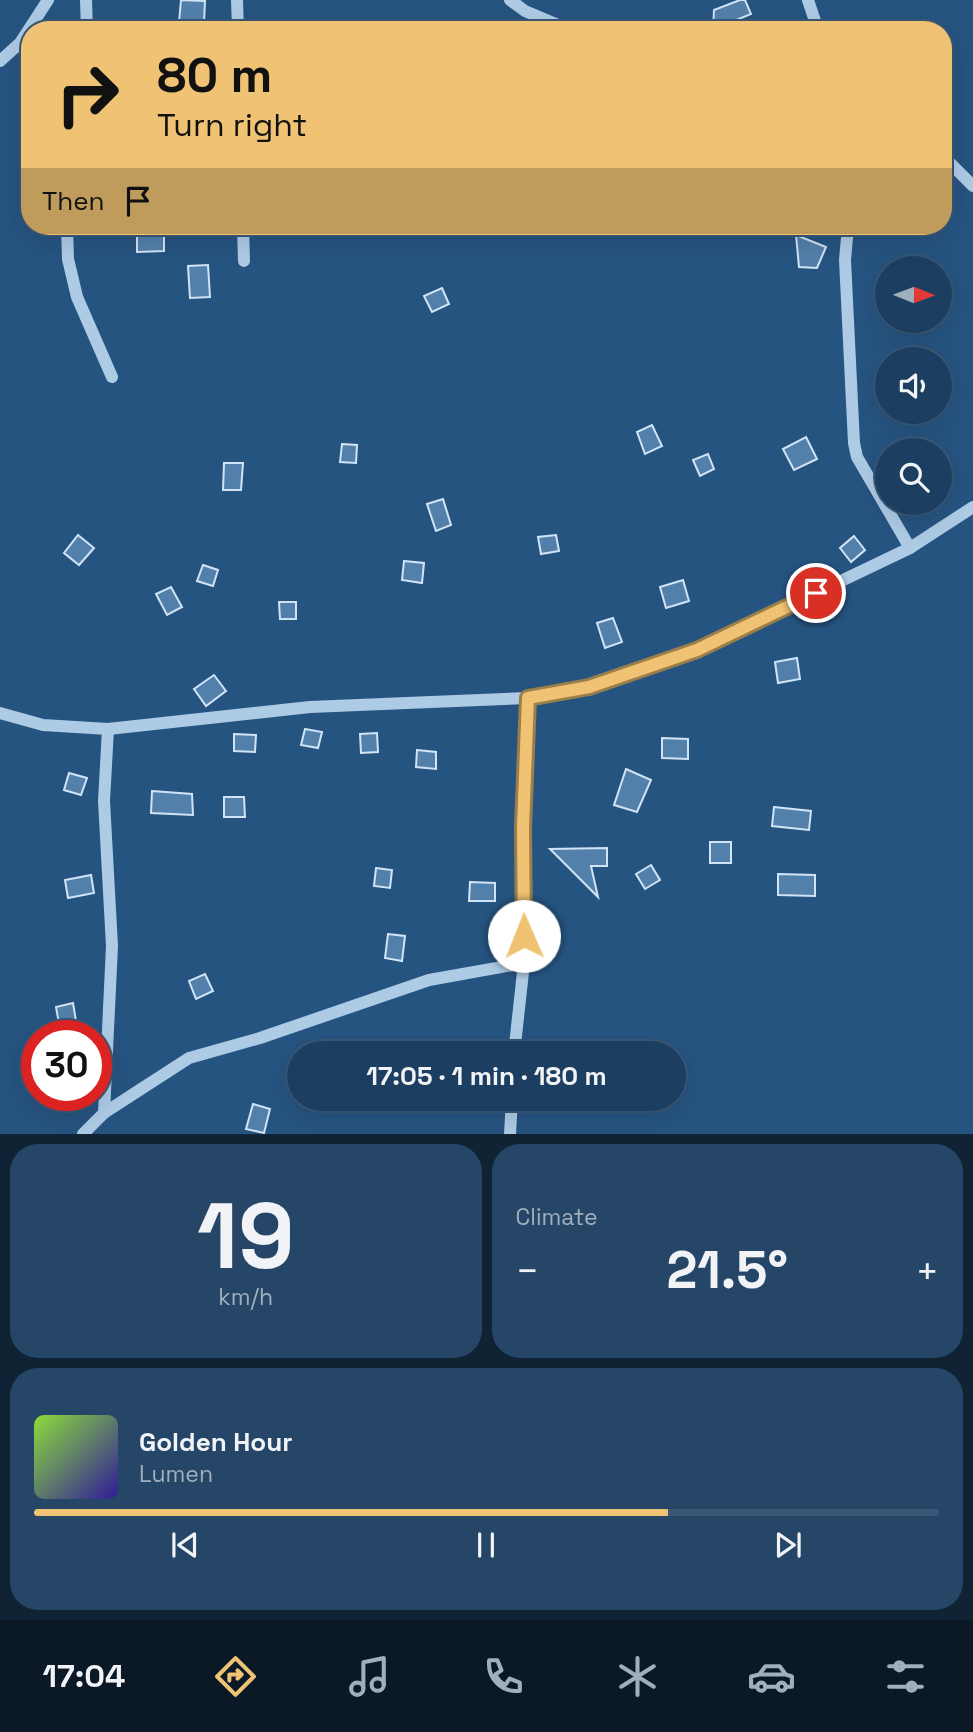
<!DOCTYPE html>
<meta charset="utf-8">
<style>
:root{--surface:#1c3f61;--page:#254667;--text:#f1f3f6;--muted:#a0afbd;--line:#3a5876;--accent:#efc373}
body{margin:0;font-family:"Space Grotesk",sans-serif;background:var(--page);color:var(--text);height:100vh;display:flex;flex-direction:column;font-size:26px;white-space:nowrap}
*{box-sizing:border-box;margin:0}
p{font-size:23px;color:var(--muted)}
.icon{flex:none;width:38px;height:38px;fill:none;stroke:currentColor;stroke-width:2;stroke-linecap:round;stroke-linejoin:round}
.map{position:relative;height:1134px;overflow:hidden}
.side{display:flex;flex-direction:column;gap:10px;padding:10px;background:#0f2335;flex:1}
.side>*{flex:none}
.top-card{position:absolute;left:21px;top:21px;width:931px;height:214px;border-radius:28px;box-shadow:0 7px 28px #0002,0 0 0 2px var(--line);background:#efc373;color:#111;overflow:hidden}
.needle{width:46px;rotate:91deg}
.buttons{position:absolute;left:875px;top:256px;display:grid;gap:14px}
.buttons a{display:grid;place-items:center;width:77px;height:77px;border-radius:50%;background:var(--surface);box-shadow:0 7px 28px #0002,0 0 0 2px var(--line);font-size:35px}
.speed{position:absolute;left:21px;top:1020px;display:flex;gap:14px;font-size:35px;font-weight:700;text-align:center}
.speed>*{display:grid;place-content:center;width:91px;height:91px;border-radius:50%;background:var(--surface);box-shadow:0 7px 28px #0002,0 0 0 2px var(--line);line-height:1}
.speed .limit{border:10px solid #d22;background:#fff;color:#111}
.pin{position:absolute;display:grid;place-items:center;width:60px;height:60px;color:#fff;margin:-30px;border:4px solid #fff;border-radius:50%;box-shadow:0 2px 7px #0007}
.me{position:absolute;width:77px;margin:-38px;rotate:359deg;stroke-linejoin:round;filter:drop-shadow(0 0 5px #0008)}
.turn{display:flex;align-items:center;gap:24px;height:147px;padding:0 21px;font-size:32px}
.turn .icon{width:91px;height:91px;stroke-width:2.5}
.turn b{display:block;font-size:49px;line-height:60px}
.then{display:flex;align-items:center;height:66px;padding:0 21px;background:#0003;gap:14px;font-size:26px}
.big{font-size:52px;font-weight:700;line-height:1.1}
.side .widget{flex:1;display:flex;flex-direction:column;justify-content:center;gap:10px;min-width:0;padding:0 24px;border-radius:28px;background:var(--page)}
.side .dial{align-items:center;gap:0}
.dial b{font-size:91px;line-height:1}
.song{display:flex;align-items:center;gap:21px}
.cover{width:84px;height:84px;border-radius:10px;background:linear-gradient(135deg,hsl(90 70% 55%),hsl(250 70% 35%))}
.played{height:7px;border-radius:4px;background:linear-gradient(90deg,var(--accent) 70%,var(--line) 70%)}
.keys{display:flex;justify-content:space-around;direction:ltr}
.heat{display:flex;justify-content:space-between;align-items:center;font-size:38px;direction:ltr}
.side .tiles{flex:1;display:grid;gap:10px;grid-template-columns:1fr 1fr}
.widget:last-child{grid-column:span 2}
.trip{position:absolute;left:287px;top:1041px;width:399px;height:70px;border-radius:35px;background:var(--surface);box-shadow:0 7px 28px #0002,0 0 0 2px var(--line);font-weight:700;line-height:70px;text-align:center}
.tabs{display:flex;height:112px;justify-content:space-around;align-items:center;background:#0b1927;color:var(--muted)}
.tabs .icon{width:49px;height:49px}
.tabs .on{color:var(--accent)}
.tabs b{font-size:32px;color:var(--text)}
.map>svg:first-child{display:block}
</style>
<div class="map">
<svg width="973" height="1134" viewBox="0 0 973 1134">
<rect width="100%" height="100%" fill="#265481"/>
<g fill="#5380ab" stroke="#d1e4f5" stroke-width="2">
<polygon points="181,0 205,1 204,24 179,22"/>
<polygon points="740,0 745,0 751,14 734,21 734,30 713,30 714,10"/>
<polygon points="164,235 164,251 137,252 137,236"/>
<polygon points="796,235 826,247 817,268 799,267"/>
<polygon points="208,265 210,297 190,298 188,266"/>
<polygon points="442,288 449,304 432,312 424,296"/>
<polygon points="652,425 662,446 645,454 637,432"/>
<polygon points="806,437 817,459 794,470 783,449"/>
<polygon points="342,444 357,445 356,463 340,462"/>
<polygon points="708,454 714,469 700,476 693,460"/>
<polygon points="224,463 243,463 241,490 223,490"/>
<polygon points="443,499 451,525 436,531 427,504"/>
<polygon points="78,535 94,548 79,565 64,553"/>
<polygon points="556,535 559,551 541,554 538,537"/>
<polygon points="854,536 865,550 851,562 840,548"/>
<polygon points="404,561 424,563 422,583 402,580"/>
<polygon points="203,565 218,570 213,586 197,581"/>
<polygon points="683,580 689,601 666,608 660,587"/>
<polygon points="171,587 182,607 167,615 156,594"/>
<polygon points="279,602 296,602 296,619 280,619"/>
<polygon points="613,618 622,642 605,648 597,623"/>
<polygon points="797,658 800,679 778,683 775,662"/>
<polygon points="214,675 226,691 206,706 194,689"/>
<polygon points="305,729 322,732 318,748 301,745"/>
<polygon points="377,733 378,752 361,753 360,734"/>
<polygon points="234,734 256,735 255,752 234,751"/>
<polygon points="662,738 688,739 688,759 662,758"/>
<polygon points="417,750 436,752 436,769 416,767"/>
<polygon points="626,769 651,780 637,812 614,805"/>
<polygon points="69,773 87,778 81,795 64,790"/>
<polygon points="152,791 192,794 193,815 151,813"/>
<polygon points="224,797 244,797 245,817 224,817"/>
<polygon points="774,807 811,811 809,830 772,826"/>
<rect x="710" y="842" width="21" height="21"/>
<polygon points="607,848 607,866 591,866 598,897 550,849"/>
<polygon points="651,865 660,880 645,889 636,874"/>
<polygon points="376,868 392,870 390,888 374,886"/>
<polygon points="778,874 815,875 815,896 778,895"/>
<polygon points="91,875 94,893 68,898 65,880"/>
<polygon points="470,882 495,883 495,901 469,901"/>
<polygon points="388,934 405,936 402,961 385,958"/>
<polygon points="205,974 213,991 196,999 189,981"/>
<polygon points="73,1003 76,1021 59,1024 56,1007"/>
<polygon points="253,1104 270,1109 264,1133 246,1129"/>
</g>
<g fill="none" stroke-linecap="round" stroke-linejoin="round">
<g stroke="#aecbe6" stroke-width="12">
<polyline points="86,0 87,30"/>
<polyline points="237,0 238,30"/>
<polyline points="510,0 525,11 570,30"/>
<polyline points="808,0 818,30"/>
<polyline points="0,61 20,43 48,0"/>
<polyline points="943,156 973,186"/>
<polyline points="67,226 68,259 77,297 112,377"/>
<polyline points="243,226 244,261"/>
<polyline points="848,226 845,260 854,443 857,457 910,548"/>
<polyline points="0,713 43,725 108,729 310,707 529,698 589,687 697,650 910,548 973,507"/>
<polyline points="514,1054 524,963 523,827 529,698"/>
<polyline points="104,1113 112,946 104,801 108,729"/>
<polyline points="83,1134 104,1113 189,1058 260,1038 429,980 524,963"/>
<polyline points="510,1134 512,1099"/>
</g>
</g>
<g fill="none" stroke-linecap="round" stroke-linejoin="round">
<g stroke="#9b7f4b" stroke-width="18">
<polyline id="route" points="524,936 523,827 528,698 589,687 697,650 816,593"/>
</g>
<use href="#route" stroke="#efc373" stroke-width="12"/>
</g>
</svg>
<div class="buttons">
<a><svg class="needle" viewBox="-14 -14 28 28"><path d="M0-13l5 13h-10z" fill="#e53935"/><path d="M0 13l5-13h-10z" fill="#a0afbd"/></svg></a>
<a><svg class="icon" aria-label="sound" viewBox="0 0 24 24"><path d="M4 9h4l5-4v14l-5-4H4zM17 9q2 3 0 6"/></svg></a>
<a><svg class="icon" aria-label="search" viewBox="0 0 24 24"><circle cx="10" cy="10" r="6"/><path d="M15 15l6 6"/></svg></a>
</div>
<div class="speed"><div class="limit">30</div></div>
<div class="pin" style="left:816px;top:593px;background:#d93025"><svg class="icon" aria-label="arrive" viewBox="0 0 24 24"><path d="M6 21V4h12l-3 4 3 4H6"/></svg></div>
<svg class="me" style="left:524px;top:936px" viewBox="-20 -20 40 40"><circle r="19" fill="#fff"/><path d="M0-13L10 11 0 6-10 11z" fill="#efc373"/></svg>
<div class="trip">17:05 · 1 min · 180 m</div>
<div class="top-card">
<div class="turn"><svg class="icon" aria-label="right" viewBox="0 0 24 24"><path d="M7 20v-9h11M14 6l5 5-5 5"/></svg><div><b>80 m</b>Turn right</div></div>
<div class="then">Then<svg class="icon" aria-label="arrive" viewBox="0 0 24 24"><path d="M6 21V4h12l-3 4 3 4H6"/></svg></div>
</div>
</div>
<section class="side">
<div class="tiles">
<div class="widget dial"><b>19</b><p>km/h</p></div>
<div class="widget"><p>Climate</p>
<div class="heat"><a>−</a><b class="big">21.5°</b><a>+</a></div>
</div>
<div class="widget">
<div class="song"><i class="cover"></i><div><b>Golden Hour</b><p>Lumen</p></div></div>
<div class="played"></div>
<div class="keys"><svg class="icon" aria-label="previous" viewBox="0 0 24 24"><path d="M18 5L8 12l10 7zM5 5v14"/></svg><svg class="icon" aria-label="pause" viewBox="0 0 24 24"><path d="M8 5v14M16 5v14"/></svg><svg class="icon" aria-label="next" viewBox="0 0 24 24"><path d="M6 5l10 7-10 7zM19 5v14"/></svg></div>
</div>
</div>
</section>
<nav class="tabs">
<b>17:04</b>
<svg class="icon on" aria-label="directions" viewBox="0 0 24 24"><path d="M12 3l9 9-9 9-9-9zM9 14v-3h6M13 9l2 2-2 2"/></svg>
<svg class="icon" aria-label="music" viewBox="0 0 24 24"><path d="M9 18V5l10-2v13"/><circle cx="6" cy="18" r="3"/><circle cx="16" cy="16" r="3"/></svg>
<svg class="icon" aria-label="phone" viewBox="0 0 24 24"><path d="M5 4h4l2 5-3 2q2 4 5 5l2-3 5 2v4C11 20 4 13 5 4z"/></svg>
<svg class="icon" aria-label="climate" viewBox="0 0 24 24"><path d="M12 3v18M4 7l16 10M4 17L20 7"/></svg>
<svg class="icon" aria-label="car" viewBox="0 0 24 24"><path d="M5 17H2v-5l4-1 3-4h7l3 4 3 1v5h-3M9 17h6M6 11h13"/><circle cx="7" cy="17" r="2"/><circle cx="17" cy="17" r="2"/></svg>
<svg class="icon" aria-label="filters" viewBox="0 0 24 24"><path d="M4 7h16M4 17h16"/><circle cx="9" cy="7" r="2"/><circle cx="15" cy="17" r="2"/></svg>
</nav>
